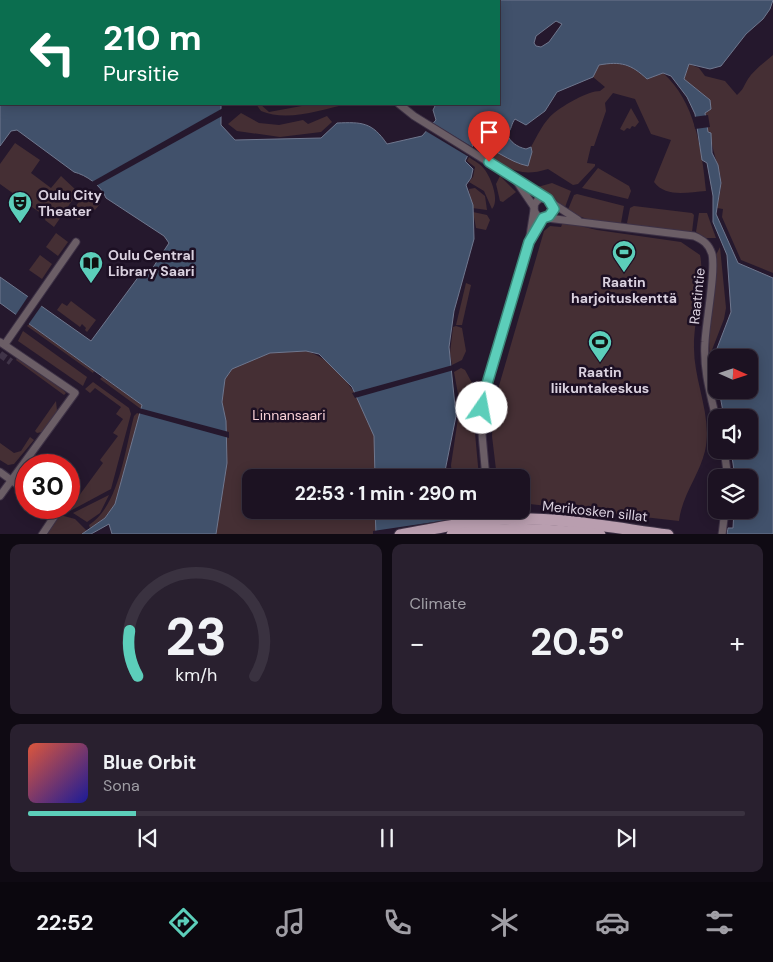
<!DOCTYPE html>
<meta charset="utf-8">
<style>
:root{--surface:#1c1222;--page:#29202f;--text:#f1f3f6;--muted:#a09ea5;--line:#3a3240;--accent:#5cceba}
body{margin:0;font-family:"DM Sans",sans-serif;background:var(--page);color:var(--text);height:100vh;display:flex;flex-direction:column;font-size:19px;white-space:nowrap}
*{box-sizing:border-box;margin:0}
p{font-size:16px;color:var(--muted)}
.icon{flex:none;width:28px;height:28px;fill:none;stroke:currentColor;stroke-width:2;stroke-linecap:round;stroke-linejoin:round}
.map{position:relative;height:534px;overflow:hidden}
.sheet{display:flex;flex-direction:column;gap:10px;padding:10px;background:#0f0a13;flex:1}
.sheet>*{flex:none}
.top-card{position:absolute;left:0px;top:0px;width:500px;height:105px;box-shadow:0 2px 12px #0003,0 0 0 1px var(--line);background:#0b6e4f;color:#fff;overflow:hidden}
.needle{width:32px;rotate:93deg}
.tools{position:absolute;left:708px;top:349px;display:grid;gap:10px}
.tools a{display:grid;place-items:center;width:50px;height:50px;border-radius:10px;background:var(--surface);box-shadow:0 2px 12px #0003,0 0 0 1px var(--line);font-size:25px}
.speed{position:absolute;left:15px;top:454px;display:flex;gap:10px;font-size:25px;font-weight:700;text-align:center}
.speed>*{display:grid;place-content:center;width:65px;height:65px;border-radius:50%;background:var(--surface);box-shadow:0 2px 12px #0003,0 0 0 1px var(--line);line-height:1}
.speed .limit{border:8px solid #d22;background:#fff;color:#111}
.pin{position:absolute;display:grid;place-items:center;width:42px;height:42px;color:#fff;margin:-51px -21px;border-radius:50% 50% 50% 0;rotate:-45deg;box-shadow:0 0 5px #0007}
.pin .icon{rotate:45deg}
.me{position:absolute;width:55px;margin:-28px;rotate:12deg;stroke-linejoin:round;filter:drop-shadow(0 0 4px #0008)}
.turn{display:flex;align-items:center;gap:18px;height:105px;padding:0 20px;font-size:22px}
.turn .icon{width:65px;height:65px;stroke-width:2.5}
.turn b{display:block;font-size:35px;line-height:42px}
.big{font-size:38px;font-weight:700;line-height:1.1}
.sheet .widget{flex:1;display:flex;flex-direction:column;justify-content:center;gap:8px;min-width:0;padding:0 18px;border-radius:10px;background:var(--page)}
.sheet .dial{align-items:center;gap:0}
.dial svg{height:130px;overflow:visible;fill:none;stroke:var(--line);stroke-width:7;stroke-linecap:round;text-anchor:middle}
.dial text{fill:var(--text);stroke:none}
.song{display:flex;align-items:center;gap:15px}
.cover{width:60px;height:60px;border-radius:8px;background:linear-gradient(135deg,hsl(10 70% 55%),hsl(240 70% 35%))}
.played{height:5px;border-radius:2px;background:linear-gradient(90deg,var(--accent) 15%,var(--line) 15%)}
.keys{display:flex;justify-content:space-around;direction:ltr}
.heat{display:flex;justify-content:space-between;align-items:center;font-size:28px;direction:ltr}
.sheet .tiles{flex:1;display:grid;gap:10px;grid-template-columns:1fr 1fr}
.widget:last-child{grid-column:span 2}
.trip{position:absolute;left:242px;top:469px;width:288px;height:50px;border-radius:10px;background:var(--surface);box-shadow:0 2px 12px #0003,0 0 0 1px var(--line);font-weight:700;line-height:50px;text-align:center}
.dock{display:flex;height:80px;justify-content:space-around;align-items:center;background:#0b070e;color:var(--muted)}
.dock .icon{width:35px;height:35px}
.dock .current{color:var(--accent)}
.dock b{font-size:22px;color:var(--text)}
.map>svg:first-child{display:block}
</style>
<div class="map">
<svg width="773" height="535" viewBox="0 0 773 535">
<rect width="100%" height="100%" fill="#25182d"/>
<g fill="#452f34">
<path d="M 773,55 L 773,273 L 741,260 L 722,217 L 723,209 L 717,208 C 718,199 722,189 721,180 C 719,163 711,151 711,133 L 708,132 L 705,113 L 710,100 L 684,79 L 689,64 L 699,68 L 705,76 L 725,81 L 737,95 C 744,89 744,85 748,79 C 754,70 765,62 773,55 Z"/>
<path d="M 614,62 L 635,68 L 647,79 L 663,73 C 695,101 702,150 706,191 C 688,192 666,198 654,182 L 671,140 L 651,134 L 635,99 L 613,93 L 605,103 L 606,111 L 594,146 L 591,146 L 587,163 L 595,164 L 595,166 L 578,184 L 573,185 L 548,169 C 516,179 506,166 480,149 L 488,146 L 519,164 L 532,152 L 531,147 C 537,136 544,121 554,113 C 564,105 588,91 600,91 L 605,87 L 593,77 L 599,65 Z"/>
<path d="M 256,104 L 260,104 L 269,112 L 307,105 L 347,104 C 321,110 287,122 261,111 Z"/>
<polygon points="631,108 639,122 635,127 632,126 630,129 627,128 624,131 620,129"/>
<polygon points="241,113 259,123 279,125 303,120 308,124 327,116 332,122 321,132 280,137 237,131 228,124"/>
<polygon points="15,143 40,160 31,173 51,188 61,176 78,192 54,227 45,220 46,217 0,184 0,164"/>
<path d="M 469,157 C 474,161 481,164 485,170 C 491,178 500,201 492,209 L 484,191 L 469,182 L 473,177 L 475,167 L 467,161 Z"/>
<polygon points="598,168 629,186 631,191 628,199 582,188"/>
<polygon points="500,176 516,192 503,202 500,201 496,184"/>
<polygon points="552,183 571,191 564,210 552,199 534,188"/>
<polygon points="475,188 485,196 487,210 472,208 469,189"/>
<polygon points="577,194 624,206 621,223 590,220 567,212 574,195"/>
<polygon points="83,196 87,196 100,204 95,210 90,206 79,220 69,216"/>
<polygon points="634,206 692,213 694,215 692,232 629,225 627,223 630,208"/>
<polygon points="473,212 487,215 490,220 486,230 476,228"/>
<polygon points="699,213 707,213 716,238 706,238 696,232"/>
<path d="M 563,222 L 597,230 L 681,242 L 700,255 C 705,276 694,321 694,345 C 693,381 713,415 705,451 C 699,476 682,495 679,521 L 521,503 L 521,478 L 497,478 L 492,436 L 494,403 L 544,231 L 550,226 L 561,227 Z"/>
<polygon points="56,233 68,242 58,256 46,247"/>
<polygon points="720,247 726,308 724,319 710,355 712,358 710,372 709,336 716,255"/>
<polygon points="40,255 52,264 42,279 29,270"/>
<polygon points="466,283 471,285 462,325 456,325"/>
<polygon points="71,301 96,320 87,332 85,330 86,328 82,324 80,327 57,310 62,303 67,306"/>
<polygon points="29,324 94,371 93,373 27,326"/>
<polygon points="456,326 462,328 466,351 462,360 452,365 450,353 453,327"/>
<polygon points="23,331 87,377 83,386 18,341"/>
<path d="M 306,351 C 338,359 365,404 374,435 C 377,447 375,464 375,477 L 251,478 L 251,510 L 375,510 L 376,534 L 216,535 L 226,421 L 222,402 L 225,379 L 232,369 L 270,353 Z"/>
<polygon points="18,357 63,390 66,393 64,395 16,360"/>
<polygon points="461,368 465,370 477,392 474,422 479,477 452,477 451,465 460,405 454,372"/>
<polygon points="102,377 142,405 141,409 100,379"/>
<polygon points="93,382 129,408 131,414 111,489 70,511 65,508 70,508 103,463 100,460 118,436 113,433 123,419 116,414 121,407 95,388 90,393 85,389"/>
<polygon points="56,401 57,411 42,432 37,433 35,431"/>
<path d="M 137,413 L 140,414 L 115,504 L 105,518 L 90,528 L 89,525 C 119,506 125,449 134,416 Z"/>
<polygon points="30,437 34,440 14,464 8,465 0,460 0,443 14,453 21,451"/>
<polygon points="109,495 100,513 87,522 73,513"/>
<polygon points="60,515 75,519 87,531 82,534 46,535"/>
</g>
<g fill="#41516b" stroke="#6f778e" fill-rule="evenodd">
<rect x="23" y="0" width="178" height="1"/>
<path d="M 475,0 L 773,0 L 770,9 L 763,19 L 746,34 L 721,66 L 710,69 L 689,64 L 684,79 L 710,100 L 711,109 L 705,113 L 708,132 L 711,133 L 712,153 L 718,165 L 721,183 L 716,214 L 738,263 L 773,278 L 773,534 L 727,534 L 728,528 L 733,528 L 734,510 L 749,510 L 749,478 L 735,477 L 731,450 L 749,450 L 749,418 L 724,417 L 719,390 L 749,390 L 749,358 L 717,357 L 716,351 L 731,312 L 727,255 L 713,222 L 713,196 L 707,163 L 702,160 L 695,114 L 687,97 L 671,76 L 663,73 L 647,79 C 631,64 621,61 599,65 L 593,77 L 557,92 L 545,111 L 526,125 L 515,119 C 511,124 512,129 507,134 C 510,142 517,147 526,149 L 531,147 L 532,152 L 528,166 C 508,162 494,147 474,143 L 465,161 L 473,169 L 471,178 L 466,185 L 473,205 L 474,239 L 454,311 L 449,347 L 456,416 L 445,471 L 446,477 L 375,477 L 374,436 L 352,387 L 319,354 L 306,351 L 270,353 L 232,369 L 225,379 L 222,402 L 226,421 L 227,463 L 216,534 L 112,534 L 109,524 L 91,534 L 82,534 L 105,518 L 115,504 L 142,405 L 0,303 L 0,277 L 91,341 L 145,268 L 152,269 L 169,243 L 164,236 L 106,198 C 101,185 86,175 74,172 L 17,130 L 11,131 L 0,146 L 0,42 L 1,104 L 221,104 L 221,125 L 235,140 L 321,138 L 337,123 C 362,122 372,122 387,144 L 422,136 L 436,120 L 433,110 L 436,104 L 499,104 L 499,1 ZM 556,21 L 562,24 L 549,42 L 541,47 L 536,46 L 534,43 L 536,36 Z"/>
<polygon points="375,510 459,510 457,515 464,534 376,534"/>
</g>
<g fill="#25182d">
<polygon points="223,108 224,115 94,187 90,183"/>
<polygon points="708,115 710,127 695,129 693,117"/>
<polygon points="431,122 474,148 469,157 424,130"/>
<polygon points="29,295 42,305 28,325 15,316"/>
<polygon points="453,365 454,370 355,398 352,393"/>
<polygon points="139,408 229,432 229,438 138,413"/>
<polygon points="461,518 466,535 373,535 373,531"/>
</g>
<g fill="none" stroke-linecap="round" stroke-linejoin="round">
<polyline stroke="#403448" stroke-width="7" stroke-dasharray="7 3.5" stroke-linecap="butt" points="0,354 11,362"/>
<g stroke="#3e3246" stroke-width="9">
<g id="street">
<polyline points="343,0 345,1"/>
<polyline points="330,1 331,0"/>
<polyline points="399,104 414,116 546,198"/>
<polyline points="515,179 534,207"/>
<circle cx="544" cy="208" r="10"/>
<polyline points="552,203 578,220"/>
<path d="M 547,218 L 694,236 C 703,240 709,244 712,254 C 716,271 706,321 705,342 C 703,368 710,393 716,418"/>
<polyline points="529,241 543,218"/>
<polyline points="0,342 75,393 0,496"/>
<polyline points="5,344 76,242"/>
<polyline points="724,450 728,478"/>
<polyline points="0,472 26,491"/>
<polyline points="486,478 481,423 484,394 529,242 534,210"/>
<polyline points="499,510 508,519"/>
<polyline points="479,521 487,510"/>
<polyline points="42,535 56,514 50,508"/>
<polyline points="722,535 725,510"/>
</g>
</g>
<g stroke="#3e3246" stroke-width="13">
<g id="primary">
<path d="M 400,535 C 436,528 471,521 507,519 C 560,517 615,528 668,535"/>
<path d="M 452,535 C 502,526 550,529 600,535"/>
</g>
</g>
<use href="#street" stroke="#6b5e66" stroke-width="7"/>
<use href="#primary" stroke="#b99eaf" stroke-width="11"/>
</g>
<g fill="none" stroke-linecap="round" stroke-linejoin="round">
<g stroke="#3c8679" stroke-width="12">
<polyline id="route" points="482,408 484,394 529,242 543,218 549,216 554,209 548,199 489,162"/>
</g>
<use href="#route" stroke="#5cceba" stroke-width="9"/>
</g>
<defs>
<g id="theatre-pin" transform="scale(1.25)"><path d="M0 17L-7.5 6A9.5 9.5 0 1 1 7.5 6Z" fill="#5cceba" stroke="#1c0f23"/><path d="M-5-5.5Q0-4 5-5.5V0Q5 5 0 6Q-5 5-5 0ZM-3.3-2.5H-1v1.5H-3.3ZM1-2.5H3.3v1.5H1ZM-2.8 1Q0 5.5 2.8 1Z" fill="#111"/></g>
<g id="stadium-pin" transform="scale(1.25)"><path d="M0 17L-7.5 6A9.5 9.5 0 1 1 7.5 6Z" fill="#5cceba" stroke="#1c0f23"/><path d="M0-5a6.5 5 0 1 0 0 10a6.5 5 0 1 0 0-10ZM-3.5-1.8h7v3.6h-7Z" fill="#111"/></g>
<g id="library-pin" transform="scale(1.25)"><path d="M0 17L-7.5 6A9.5 9.5 0 1 1 7.5 6Z" fill="#5cceba" stroke="#1c0f23"/><path d="M-6-4Q-3-5.5-.7-3.5V5Q-3 3-6 4ZM6-4Q3-5.5 .7-3.5V5Q3 3 6 4Z" fill="#111"/></g>
</defs>
<g fill-rule="evenodd">
<use href="#theatre-pin" x="20" y="203"/>
<use href="#stadium-pin" x="624" y="252"/>
<use href="#library-pin" x="91" y="263"/>
<use href="#stadium-pin" x="600" y="342"/>
</g>
<g text-anchor="middle" dominant-baseline="central" stroke-width="5" stroke-linejoin="round" paint-order="stroke">
<g font-size="14" font-weight="bold" fill="#dad1df" stroke="#1c0f23" text-anchor="start">
<text x="38" y="195">Oulu City<tspan x="38" dy="16">Theater</tspan></text>
<text x="108" y="255">Oulu Central<tspan x="108" dy="16">Library Saari</tspan></text>
<text x="624" y="282" text-anchor="middle">Raatin<tspan x="624" dy="16">harjoituskenttä</tspan></text>
<text x="600" y="372" text-anchor="middle">Raatin<tspan x="600" dy="16">liikuntakeskus</tspan></text>
</g>
<g font-size="14" fill="#dad1df" stroke="#1c0f23">
<text transform="translate(697 296) rotate(-84)">Raatintie</text>
<text transform="translate(595 511) rotate(6)">Merikosken sillat</text>
</g>
<g font-size="14" fill="#f7cfd6" stroke="#1c0f23">
<text x="289" y="415">Linnansaari</text>
</g>
</g>
</svg>
<div class="tools">
<a><svg class="needle" viewBox="-14 -14 28 28"><path d="M0-13l5 13h-10z" fill="#e53935"/><path d="M0 13l5-13h-10z" fill="#a09ea5"/></svg></a>
<a><svg class="icon" aria-label="sound" viewBox="0 0 24 24"><path d="M4 9h4l5-4v14l-5-4H4zM17 9q2 3 0 6"/></svg></a>
<a><svg class="icon" aria-label="layers" viewBox="0 0 24 24"><path d="M12 4l9 5-9 5-9-5zM3 14l9 5 9-5"/></svg></a>
</div>
<div class="speed"><div class="limit">30</div></div>
<div class="pin" style="left:489px;top:162px;background:#d93025"><svg class="icon" aria-label="arrive" viewBox="0 0 24 24"><path d="M6 21V4h12l-3 4 3 4H6"/></svg></div>
<svg class="me" style="left:482px;top:408px" viewBox="-20 -20 40 40"><circle r="19" fill="#fff"/><path d="M0-13L10 11 0 6-10 11z" fill="#5cceba"/></svg>
<div class="trip">22:53 · 1 min · 290 m</div>
<div class="top-card">
<div class="turn"><svg class="icon" aria-label="left" viewBox="0 0 24 24"><path d="M17 20v-9H6M10 6l-5 5 5 5"/></svg><div><b>210 m</b>Pursitie</div></div>
</div>
</div>
<section class="sheet">
<div class="tiles">
<div class="widget dial"><svg viewBox="0 0 100 80">
<path d="M14 69A42 42 0 1 1 86 69"/>
<path d="M14 69A42 42 0 0 1 9 41" stroke="#5cceba"/>
<text x="50" y="56" font-size="32" font-weight="700">23</text>
<text x="50" y="72" font-size="11">km/h</text>
</svg></div>
<div class="widget"><p>Climate</p>
<div class="heat"><a>−</a><b class="big">20.5°</b><a>+</a></div>
</div>
<div class="widget">
<div class="song"><i class="cover"></i><div><b>Blue Orbit</b><p>Sona</p></div></div>
<div class="played"></div>
<div class="keys"><svg class="icon" aria-label="previous" viewBox="0 0 24 24"><path d="M18 5L8 12l10 7zM5 5v14"/></svg><svg class="icon" aria-label="pause" viewBox="0 0 24 24"><path d="M8 5v14M16 5v14"/></svg><svg class="icon" aria-label="next" viewBox="0 0 24 24"><path d="M6 5l10 7-10 7zM19 5v14"/></svg></div>
</div>
</div>
</section>
<nav class="dock">
<b>22:52</b>
<svg class="icon current" aria-label="directions" viewBox="0 0 24 24"><path d="M12 3l9 9-9 9-9-9zM9 14v-3h6M13 9l2 2-2 2"/></svg>
<svg class="icon" aria-label="music" viewBox="0 0 24 24"><path d="M9 18V5l10-2v13"/><circle cx="6" cy="18" r="3"/><circle cx="16" cy="16" r="3"/></svg>
<svg class="icon" aria-label="phone" viewBox="0 0 24 24"><path d="M5 4h4l2 5-3 2q2 4 5 5l2-3 5 2v4C11 20 4 13 5 4z"/></svg>
<svg class="icon" aria-label="climate" viewBox="0 0 24 24"><path d="M12 3v18M4 7l16 10M4 17L20 7"/></svg>
<svg class="icon" aria-label="car" viewBox="0 0 24 24"><path d="M5 17H2v-5l4-1 3-4h7l3 4 3 1v5h-3M9 17h6M6 11h13"/><circle cx="7" cy="17" r="2"/><circle cx="17" cy="17" r="2"/></svg>
<svg class="icon" aria-label="filters" viewBox="0 0 24 24"><path d="M4 7h16M4 17h16"/><circle cx="9" cy="7" r="2"/><circle cx="15" cy="17" r="2"/></svg>
</nav>
